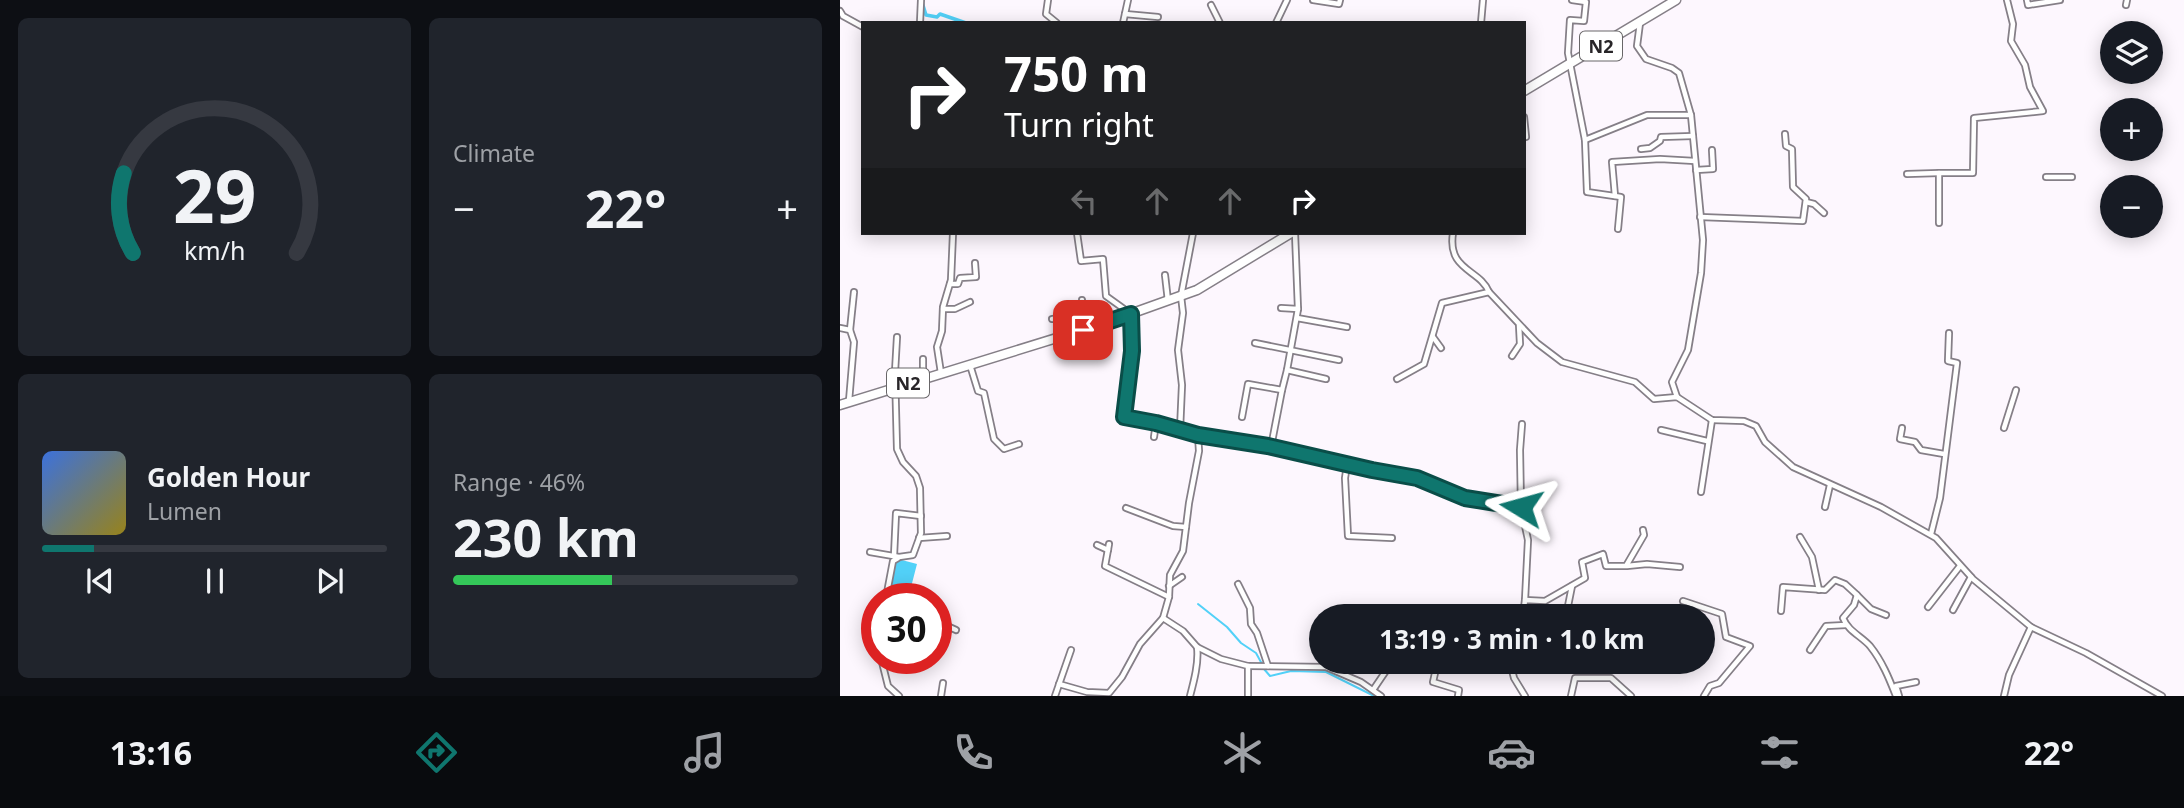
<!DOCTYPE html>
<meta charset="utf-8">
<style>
:root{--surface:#171b24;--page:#20242c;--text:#f1f3f6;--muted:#9ea1a6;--line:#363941;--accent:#0f766e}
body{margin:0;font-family:"Noto Sans",sans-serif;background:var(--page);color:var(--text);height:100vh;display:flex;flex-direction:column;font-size:26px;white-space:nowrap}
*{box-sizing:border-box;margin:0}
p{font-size:23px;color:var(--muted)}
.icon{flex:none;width:38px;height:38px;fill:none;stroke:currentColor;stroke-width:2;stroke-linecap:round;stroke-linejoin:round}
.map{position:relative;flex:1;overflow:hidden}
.side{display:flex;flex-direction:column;gap:18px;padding:18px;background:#0d0f14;width:840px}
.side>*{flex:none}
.guide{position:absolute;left:21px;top:21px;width:665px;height:214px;border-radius:0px;box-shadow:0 4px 18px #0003;background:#202124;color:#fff;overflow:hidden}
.tools{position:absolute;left:1260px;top:21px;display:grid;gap:14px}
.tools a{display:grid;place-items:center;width:63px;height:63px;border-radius:50%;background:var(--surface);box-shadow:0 4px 18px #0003;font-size:35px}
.speed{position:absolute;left:21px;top:583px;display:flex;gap:14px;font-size:35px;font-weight:700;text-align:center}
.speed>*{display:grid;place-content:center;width:91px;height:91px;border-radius:50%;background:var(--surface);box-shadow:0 4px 18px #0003;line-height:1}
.speed .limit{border:10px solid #d22;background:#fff;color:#111}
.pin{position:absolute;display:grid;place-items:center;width:60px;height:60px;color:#fff;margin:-30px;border-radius:14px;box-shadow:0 4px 10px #0006}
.me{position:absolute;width:77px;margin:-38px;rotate:278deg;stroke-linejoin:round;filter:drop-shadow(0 0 5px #0008)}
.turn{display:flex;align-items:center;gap:24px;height:147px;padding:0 28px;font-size:32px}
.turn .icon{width:91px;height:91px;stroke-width:2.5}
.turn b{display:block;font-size:49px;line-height:60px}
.lanes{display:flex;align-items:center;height:66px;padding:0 28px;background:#0003;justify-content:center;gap:35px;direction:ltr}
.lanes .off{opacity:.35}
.big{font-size:52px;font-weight:700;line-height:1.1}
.side .tile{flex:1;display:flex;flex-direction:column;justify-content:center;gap:10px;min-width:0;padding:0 24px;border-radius:10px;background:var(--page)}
.side .dial{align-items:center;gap:0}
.dial svg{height:182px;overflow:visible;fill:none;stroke:var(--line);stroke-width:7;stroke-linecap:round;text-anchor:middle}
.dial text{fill:var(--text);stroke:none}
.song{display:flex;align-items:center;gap:21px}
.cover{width:84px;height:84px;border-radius:10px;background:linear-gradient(135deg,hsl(220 70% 55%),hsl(50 70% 35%))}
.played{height:7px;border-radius:4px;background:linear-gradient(90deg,var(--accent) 15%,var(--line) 15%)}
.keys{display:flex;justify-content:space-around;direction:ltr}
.heat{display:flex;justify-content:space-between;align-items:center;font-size:38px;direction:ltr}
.charge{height:10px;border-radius:5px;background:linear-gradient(90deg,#34c759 46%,var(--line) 0)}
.side .tiles{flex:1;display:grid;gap:18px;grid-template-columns:repeat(2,1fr)}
.trip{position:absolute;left:469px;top:604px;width:406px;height:70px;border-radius:35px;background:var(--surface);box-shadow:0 4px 18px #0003;font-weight:700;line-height:70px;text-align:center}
.tab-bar{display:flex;height:112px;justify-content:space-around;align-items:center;background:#090b0e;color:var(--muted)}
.tab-bar .icon{width:49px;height:49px}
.tab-bar .active{color:var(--accent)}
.tab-bar b{font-size:32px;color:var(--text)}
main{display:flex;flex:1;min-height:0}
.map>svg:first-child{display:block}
</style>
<main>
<section class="side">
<div class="tiles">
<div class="tile dial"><svg viewBox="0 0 100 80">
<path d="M14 69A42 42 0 1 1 86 69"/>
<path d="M14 69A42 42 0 0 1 10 34" stroke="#0f766e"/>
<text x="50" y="56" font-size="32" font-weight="700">29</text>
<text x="50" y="72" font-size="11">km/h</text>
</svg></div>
<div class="tile"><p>Climate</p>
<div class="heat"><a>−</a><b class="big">22°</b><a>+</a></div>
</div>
<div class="tile">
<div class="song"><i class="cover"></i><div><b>Golden Hour</b><p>Lumen</p></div></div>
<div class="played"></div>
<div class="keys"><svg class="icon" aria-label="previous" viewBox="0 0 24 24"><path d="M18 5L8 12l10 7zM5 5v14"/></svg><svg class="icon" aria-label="pause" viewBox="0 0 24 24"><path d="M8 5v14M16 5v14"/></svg><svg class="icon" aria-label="next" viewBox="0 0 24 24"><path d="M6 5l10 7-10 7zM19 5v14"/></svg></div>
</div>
<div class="tile"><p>Range · 46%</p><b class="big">230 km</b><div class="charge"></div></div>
</div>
</section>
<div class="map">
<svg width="1344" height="696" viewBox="0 0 1344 696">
<rect width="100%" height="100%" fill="#fdf7fe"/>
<polygon fill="#52d1f8" points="58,559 77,564 70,591 63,592 56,587 50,586 55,562"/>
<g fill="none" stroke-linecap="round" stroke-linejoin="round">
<g stroke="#52d1f8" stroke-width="2">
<polyline points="358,604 387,627 401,643 416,653 422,664"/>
<polyline points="424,669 430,676 451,671 486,672 534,696"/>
</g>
<polyline stroke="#52d1f8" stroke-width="3.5" points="82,2 86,15 97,17 100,14 126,23"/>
<g stroke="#857f87" stroke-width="8">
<g id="minor">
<polyline points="208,0 206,14 217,23"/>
<polyline points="473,0 499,4 500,0"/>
<polyline points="732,0 746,2 744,21 730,20 728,53 745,140 747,192 781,197 778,229"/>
<polyline points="1187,0 1188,5 1220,0"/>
<polyline points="371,5 380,23"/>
<polyline points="1286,5 1287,0"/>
<polyline points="0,11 3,16 23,27"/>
<polyline points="285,14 318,17"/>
<polyline points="80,23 81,0"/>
<polyline points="283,23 288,0"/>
<polyline points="436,23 447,0"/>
<polyline points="641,23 643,0"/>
<polyline points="800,23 797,46 806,59 832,68 839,73 851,115 853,136 863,240 861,273 848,350 832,382 837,397"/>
<polyline points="684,117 686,137"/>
<polyline points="745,140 807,115 851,115"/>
<polyline points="801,149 810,148 820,141 821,137 853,136"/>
<polyline points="856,170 873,169 872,150"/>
<polyline points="1067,174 1099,173"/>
<polyline points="1206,177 1232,177"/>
<polyline points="775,196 772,162 820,159 855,161"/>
<polyline points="966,202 974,204 984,213"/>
<polyline points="860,217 963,221 966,199 953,187 952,149 946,146 945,134"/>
<polyline points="1099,223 1099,173 1133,173 1134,118 1203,111 1190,87 1185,65 1171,41 1173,24 1167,0"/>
<polyline points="237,233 241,261 263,259 266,296 291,314 292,351 284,417 316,423"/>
<polyline points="353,233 341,296 343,313 338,350 342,385 340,430 577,478 625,498 681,507"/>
<path d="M 613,233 C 607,271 640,269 649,292 L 697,343 L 722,362 L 795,382 L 814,399 L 837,397 L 872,420 L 904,421 L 916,426 L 925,442 L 953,467 L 1041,507 L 1096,538 L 1133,579 L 1191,627 L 1246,653 L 1322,696"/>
<polyline points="325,275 328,301"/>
<polyline points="110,284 118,284 120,278 136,277 135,263"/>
<polyline points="242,300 243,330"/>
<polyline points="441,308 458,309 455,233"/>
<polyline points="103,309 115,309 130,302"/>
<polyline points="458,309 447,370 486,379"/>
<polyline points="457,318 507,327"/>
<polyline points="212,319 224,318 228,334"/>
<polyline points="0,328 10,330 14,342 9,401"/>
<polyline points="10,330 14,292"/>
<polyline points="593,337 601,348"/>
<polyline points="415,343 499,360"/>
<polyline points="672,356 680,344 679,325"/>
<polyline points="83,359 83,378"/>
<polyline points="130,365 138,391 144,393 154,439 164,449 179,444"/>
<polyline points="101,373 97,347 102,331 103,307 111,280 113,233"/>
<polyline points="557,379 584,364 602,303 649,292"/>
<polyline points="402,417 408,384 442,390 447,370"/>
<polyline points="682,424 680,450 681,507 688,540 685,600"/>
<polyline points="1062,428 1060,439 1075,442 1081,450 1104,454"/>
<polyline points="1164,428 1176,390"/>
<polyline points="821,430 867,441"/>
<polyline points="314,437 316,423 340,430"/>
<polyline points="431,447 442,390"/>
<polyline points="507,465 505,478 508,536 552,538"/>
<polyline points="861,492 872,420"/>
<polyline points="985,507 990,485"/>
<polyline points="286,508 333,526 346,527"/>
<polyline points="1091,534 1100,498 1117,363 1108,361 1109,333"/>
<polyline points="960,537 972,557 979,590"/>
<polyline points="79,538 107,536"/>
<polyline points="269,544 265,566 329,597"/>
<polyline points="257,545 268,550"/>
<polyline points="30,552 59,557 73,555 81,533 80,488 76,476 63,462 57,449 55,372 57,337"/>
<polyline points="54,556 56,513 81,516"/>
<polyline points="787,566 807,564 840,567"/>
<polyline points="398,584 410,608 411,624 417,633 428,666"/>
<polyline points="329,586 342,577"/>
<polyline points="46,598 53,561 58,558"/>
<polyline points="843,601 882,614 886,637 910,646 879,683 870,686 864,696"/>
<polyline points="1088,607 1120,566"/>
<polyline points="1113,610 1131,577"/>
<polyline points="941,611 943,587 985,590 995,580 1005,584 1017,595"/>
<path d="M 1046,615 L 1031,609 L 1017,595 L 1014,605 L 1003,618 C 1008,631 1021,636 1030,646 C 1042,661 1049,678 1056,696"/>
<polyline points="683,616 685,600 705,601 745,578 742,562 763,554 766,566 786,566 804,535 803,530"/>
<polyline points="726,616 732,586"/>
<polyline points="323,618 343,631 357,647 381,659 408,666 408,696"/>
<polyline points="96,621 116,630"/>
<polyline points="970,650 986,626 1006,625"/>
<polyline points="41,658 48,686 59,696"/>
<polyline points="670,662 674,678 685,696"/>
<polyline points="408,666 486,667 521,682 541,696"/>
<polyline points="595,673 593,682 619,690 618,696"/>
<polyline points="219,684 247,692 269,693 282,677 300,644 323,618 329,597 330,575 343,551 349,503 359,451 358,435"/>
<polyline points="533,690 552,662"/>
<polyline points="101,696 103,683"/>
<polyline points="215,696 231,650"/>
<path d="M 350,696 C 354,681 359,662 357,647"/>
<polyline points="731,696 735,678 771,678 791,696"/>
<polyline points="1059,696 1056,686 1076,682"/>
<polyline points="1164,696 1169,675 1191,627"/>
</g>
</g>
<g stroke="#857f87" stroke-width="11">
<g id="trunk">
<polyline points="684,91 836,0"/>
<polyline points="0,405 262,324 357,290 451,233"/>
</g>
</g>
<use href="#minor" stroke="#fff" stroke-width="4.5"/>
<use href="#trunk" stroke="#fff" stroke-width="8"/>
</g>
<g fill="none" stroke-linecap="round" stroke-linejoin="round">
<g stroke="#0a4d48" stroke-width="18">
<polyline id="route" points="243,330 291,314 292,351 284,417 316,423 358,435 428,446 532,470 577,478 625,498 681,507"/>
</g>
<use href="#route" stroke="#0f766e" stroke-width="12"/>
</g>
<g text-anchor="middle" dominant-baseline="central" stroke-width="5" stroke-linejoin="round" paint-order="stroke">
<g fill="#fff" stroke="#686668" stroke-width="2">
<rect x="740" y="31.5" width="42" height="29" rx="5"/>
<rect x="47" y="368.5" width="42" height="29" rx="5"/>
</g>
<g font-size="18" font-weight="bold" fill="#282528">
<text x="761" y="46">N2</text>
<text x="68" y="383">N2</text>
</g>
</g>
</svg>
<div class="tools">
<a><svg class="icon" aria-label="layers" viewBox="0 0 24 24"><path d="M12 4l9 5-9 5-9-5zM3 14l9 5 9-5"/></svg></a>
<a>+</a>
<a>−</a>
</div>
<div class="speed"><div class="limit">30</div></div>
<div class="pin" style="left:243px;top:330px;background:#d93025"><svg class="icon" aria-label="arrive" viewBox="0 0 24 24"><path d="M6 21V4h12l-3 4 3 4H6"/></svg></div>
<svg class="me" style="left:681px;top:507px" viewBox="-20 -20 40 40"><path d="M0-17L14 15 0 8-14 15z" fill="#0f766e" stroke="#fff" stroke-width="4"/></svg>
<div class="trip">13:19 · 3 min · 1.0 km</div>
<div class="guide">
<div class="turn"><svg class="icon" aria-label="right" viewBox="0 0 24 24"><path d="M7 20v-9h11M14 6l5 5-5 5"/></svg><div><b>750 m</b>Turn right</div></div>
<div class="lanes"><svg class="icon off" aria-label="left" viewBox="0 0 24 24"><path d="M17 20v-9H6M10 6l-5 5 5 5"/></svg><svg class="icon off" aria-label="ahead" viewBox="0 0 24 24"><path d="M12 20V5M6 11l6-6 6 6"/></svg><svg class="icon off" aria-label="ahead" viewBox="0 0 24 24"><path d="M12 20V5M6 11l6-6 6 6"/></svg><svg class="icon" aria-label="right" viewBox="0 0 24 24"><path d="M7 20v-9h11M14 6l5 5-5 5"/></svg></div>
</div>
</div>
</main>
<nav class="tab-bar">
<b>13:16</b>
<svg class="icon active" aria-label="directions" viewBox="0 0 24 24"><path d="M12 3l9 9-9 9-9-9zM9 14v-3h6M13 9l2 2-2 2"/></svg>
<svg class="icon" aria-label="music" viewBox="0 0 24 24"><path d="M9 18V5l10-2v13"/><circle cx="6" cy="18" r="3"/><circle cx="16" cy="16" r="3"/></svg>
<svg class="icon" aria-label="phone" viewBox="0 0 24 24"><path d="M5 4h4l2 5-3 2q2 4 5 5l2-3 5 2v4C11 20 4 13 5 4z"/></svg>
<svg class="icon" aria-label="climate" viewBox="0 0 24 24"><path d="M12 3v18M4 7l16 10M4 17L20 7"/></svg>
<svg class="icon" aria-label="car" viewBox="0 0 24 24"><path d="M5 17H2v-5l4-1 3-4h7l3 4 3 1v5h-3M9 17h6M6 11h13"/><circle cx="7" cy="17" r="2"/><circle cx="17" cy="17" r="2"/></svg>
<svg class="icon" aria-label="filters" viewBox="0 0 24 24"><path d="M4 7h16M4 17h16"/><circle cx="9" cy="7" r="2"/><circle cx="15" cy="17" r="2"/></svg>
<b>22°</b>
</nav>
